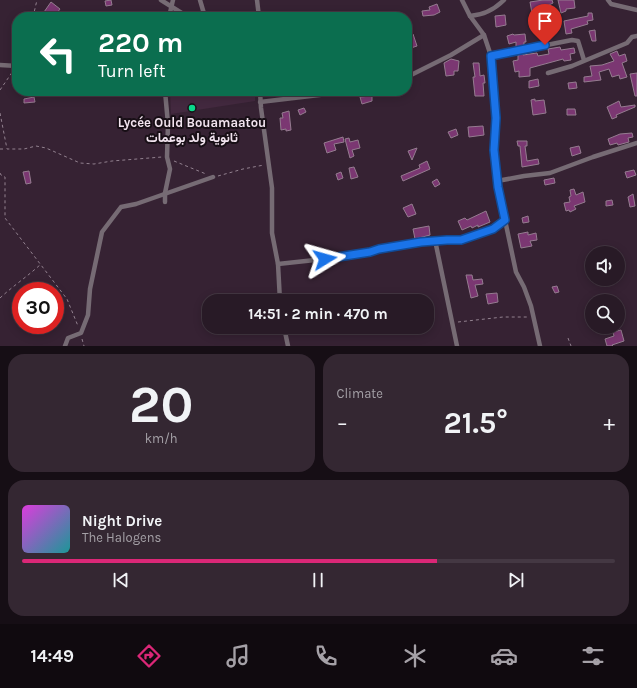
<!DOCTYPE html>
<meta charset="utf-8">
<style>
:root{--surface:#281a26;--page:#342732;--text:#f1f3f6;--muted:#a5a1a7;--line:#443843;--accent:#db2777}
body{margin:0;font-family:Karla,Vazirmatn,sans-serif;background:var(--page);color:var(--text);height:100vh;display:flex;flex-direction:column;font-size:15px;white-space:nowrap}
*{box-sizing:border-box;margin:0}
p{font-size:13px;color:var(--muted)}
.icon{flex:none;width:22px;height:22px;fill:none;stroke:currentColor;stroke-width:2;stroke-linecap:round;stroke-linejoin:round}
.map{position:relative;height:346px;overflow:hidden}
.details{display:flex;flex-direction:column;gap:8px;padding:8px;background:#160e15;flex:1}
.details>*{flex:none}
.top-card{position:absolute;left:12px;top:12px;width:400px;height:84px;border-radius:16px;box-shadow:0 2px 10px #0003,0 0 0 1px var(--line);background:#0b6e4f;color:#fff;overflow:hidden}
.buttons{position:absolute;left:585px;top:246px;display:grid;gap:8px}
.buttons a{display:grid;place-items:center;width:40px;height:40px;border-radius:50%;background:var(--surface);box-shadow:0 2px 10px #0003,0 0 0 1px var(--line);font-size:20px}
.speed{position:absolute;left:12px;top:282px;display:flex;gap:8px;font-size:20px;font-weight:700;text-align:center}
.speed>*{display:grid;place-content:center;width:52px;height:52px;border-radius:50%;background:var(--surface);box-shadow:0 2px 10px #0003,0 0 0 1px var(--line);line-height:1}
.speed .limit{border:6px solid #d22;background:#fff;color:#111}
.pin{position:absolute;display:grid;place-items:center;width:34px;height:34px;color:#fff;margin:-41px -17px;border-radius:50% 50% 50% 0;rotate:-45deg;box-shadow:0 0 4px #0007}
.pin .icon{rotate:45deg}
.me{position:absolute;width:44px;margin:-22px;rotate:82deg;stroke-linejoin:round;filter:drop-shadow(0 0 3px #0008)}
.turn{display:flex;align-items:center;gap:14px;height:84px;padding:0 20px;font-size:18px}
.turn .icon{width:52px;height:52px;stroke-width:2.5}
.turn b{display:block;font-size:28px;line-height:34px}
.big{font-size:30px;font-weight:700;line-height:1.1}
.details .card{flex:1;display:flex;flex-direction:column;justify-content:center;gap:6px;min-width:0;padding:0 14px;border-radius:16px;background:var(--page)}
.details .dial{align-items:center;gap:0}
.dial b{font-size:52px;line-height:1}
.song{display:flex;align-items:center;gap:12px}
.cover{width:48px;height:48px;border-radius:6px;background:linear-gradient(135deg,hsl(300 70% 55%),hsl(180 70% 35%))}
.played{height:4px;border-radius:2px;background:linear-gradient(90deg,var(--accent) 70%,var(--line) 70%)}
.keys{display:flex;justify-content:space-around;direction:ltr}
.heat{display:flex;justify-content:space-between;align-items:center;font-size:22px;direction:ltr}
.details .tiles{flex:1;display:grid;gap:8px;grid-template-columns:1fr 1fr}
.card:last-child{grid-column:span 2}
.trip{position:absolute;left:202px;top:294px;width:232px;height:40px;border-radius:16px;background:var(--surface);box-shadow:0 2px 10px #0003,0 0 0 1px var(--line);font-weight:700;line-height:40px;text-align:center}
.tabs{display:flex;height:64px;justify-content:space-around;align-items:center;background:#100a0f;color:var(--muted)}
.tabs .icon{width:28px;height:28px}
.tabs .on{color:var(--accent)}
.tabs b{font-size:18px;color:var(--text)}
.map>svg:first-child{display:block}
</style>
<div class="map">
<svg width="637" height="346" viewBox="0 0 637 346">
<rect width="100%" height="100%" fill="#362233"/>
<polygon fill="#43293f" points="170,91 255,91 255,101 171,114"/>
<g fill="#7b3772" stroke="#957c90">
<polygon points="111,0 112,5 106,6 105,1"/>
<polygon points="543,0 552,0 553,3 547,6 548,11 532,13 530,2"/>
<polygon points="558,0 574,0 575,8 566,9 566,11 561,13"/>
<polygon points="51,2 60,9 54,17 51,17 44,12"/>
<polygon points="437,4 440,12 434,15 423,16 422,11 430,10 429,7"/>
<polygon points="588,13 592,13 593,20 587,21 588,24 571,29 572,33 566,34 564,21 588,16"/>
<polygon points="505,15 506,25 496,27 495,16"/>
<polygon points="595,30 596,41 592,41 589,31"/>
<polygon points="413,34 417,46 411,48 407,35"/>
<polygon points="513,34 514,35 525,34 526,42 524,42 524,45 516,47 516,42 509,44 507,36"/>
<polygon points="560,47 561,50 574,48 575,53 570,54 571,60 564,61 563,59 530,68 530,76 519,77 519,71 515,72 513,61 518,60 518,55 523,54 523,55 537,53 538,56 549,54 548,49"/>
<polygon points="617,51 619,56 625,54 627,61 622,63 627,77 620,79 619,75 612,77 609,69 599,72 601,80 584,82 584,77 592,76 590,66 602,65 614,61 610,54"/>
<polygon points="451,59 459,61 458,71 454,71 454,75 446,76 444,63"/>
<polygon points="473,63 479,63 480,76 484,75 485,83 483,83 484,96 475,96 473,77 475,77"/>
<polygon points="637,73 637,96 635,96 630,74"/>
<polygon points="538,79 539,86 529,88 529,81"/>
<polygon points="576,82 577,88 569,89 568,83"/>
<polygon points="372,96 372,101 362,104 360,97"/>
<polygon points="34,97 35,102 24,103 24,99"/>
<polygon points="535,99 535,101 544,100 546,113 533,115 531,100"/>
<polygon points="619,101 621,107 635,105 635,107 616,115 617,117 612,119 607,107"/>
<polygon points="304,108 306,112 300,115 298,110"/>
<polygon points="567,109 575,109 576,115 567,115"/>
<polygon points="289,111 291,130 286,131 286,129 281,130 280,118 283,118 282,113"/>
<polygon points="483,126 484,135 469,137 468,127"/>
<polygon points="456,129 458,135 451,138 448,132"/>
<polygon points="632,133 633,137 628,138 629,142 618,145 617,143 610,145 608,139 620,134"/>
<polygon points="343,137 344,142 334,144 336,150 327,153 324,143"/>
<polygon points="349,138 350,142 358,140 360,148 352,150 354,156 350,158 345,139"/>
<polygon points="517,141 527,141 527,146 525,146 527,161 538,159 539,164 522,167 520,146 518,146"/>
<polygon points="579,146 581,153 572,156 570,148"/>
<polygon points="417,148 412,160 408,151"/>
<polygon points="427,161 430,169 403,181 401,176 420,168 419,165"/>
<polygon points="354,167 358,177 351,179 349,168"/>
<polygon points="634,170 636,175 627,178 625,172"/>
<polygon points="29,171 31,183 26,184 23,172"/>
<polygon points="341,172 343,178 338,180 336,174"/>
<polygon points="554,178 555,183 545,185 544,180"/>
<polygon points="437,179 440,184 435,187 432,182"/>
<polygon points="574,189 576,195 583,192 585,202 574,206 576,209 570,212 569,210 566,211 564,203 570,202 569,197 571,196 570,190"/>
<polygon points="633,194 635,206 630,207 628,197"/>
<polygon points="612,200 613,205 606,206 606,201"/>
<polygon points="412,204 416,214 408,217 403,208"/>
<polygon points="486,211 490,222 478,227 478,225 472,228 471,226 462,230 458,221 465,218 467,220"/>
<polygon points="528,216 529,222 523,223 522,218"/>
<polygon points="429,226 430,235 415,239 413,229"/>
<polygon points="528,232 528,235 536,233 537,240 530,241 532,246 521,248 518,234"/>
<polygon points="466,275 472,275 473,280 482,279 483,284 475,285 478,296 471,298"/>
<polygon points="557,286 559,292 555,293 552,287"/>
<polygon points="497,293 498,302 488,304 486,294"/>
<polygon points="621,330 624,341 612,345 613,346 607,346 605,339 614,336 613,332"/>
</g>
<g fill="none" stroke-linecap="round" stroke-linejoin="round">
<g stroke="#92818f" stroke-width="1" stroke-dasharray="3 3" stroke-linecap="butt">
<polyline points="33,17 37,0"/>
<polyline points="0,90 13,71"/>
<polyline points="0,113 7,149 24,149 36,146 46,148 80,163 94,164 112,161 162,157"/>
<polyline points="0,149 5,149"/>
<polyline points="174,161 206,174"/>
<polyline points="0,173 1,175 5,177 5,218 67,299 78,326"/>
<polyline points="218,176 243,169 264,165"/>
<path d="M 0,298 C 13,286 28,276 41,264"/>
<polyline points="458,322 503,317 528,317"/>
<polyline points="568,338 571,346"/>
<polyline points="82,339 84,346"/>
</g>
<g stroke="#766b74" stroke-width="4.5">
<polyline points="161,0 188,17"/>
<polyline points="200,0 205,17"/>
<polyline points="257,0 259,17"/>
<polyline points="462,0 470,16 484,35 491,56 496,118 494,150 498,187 516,272 524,287 531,306 540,346"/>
<polyline points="608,0 611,4 637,10"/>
<path d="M 470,16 C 484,15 494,10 504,0"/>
<polyline points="169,17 173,0"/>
<polyline points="491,56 572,40 578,41 584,60"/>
<polyline points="0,65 17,66"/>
<polyline points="548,73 572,66 627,43 632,37 637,36"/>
<polyline points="407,77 451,55 484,35"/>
<polyline points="165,91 168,124 167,157 170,169 165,193 165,202"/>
<polyline points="260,91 261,108 272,188 272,233 278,264 280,301"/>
<polyline points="260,102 353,91"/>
<polyline points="497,181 524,176 550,173 593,157 637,143"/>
<polyline points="435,240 457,346"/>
<polyline points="278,264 315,260 370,252 379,249 421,242 447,239 461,240 493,229 505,220"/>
<polyline points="284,327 288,346"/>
<polyline points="65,346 68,338 81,333 88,315 90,289 102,232 121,207 136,204 213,177"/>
</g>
</g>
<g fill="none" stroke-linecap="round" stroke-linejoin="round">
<g stroke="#114b97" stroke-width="10">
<polyline id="route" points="325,259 370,252 379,249 421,242 447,240 461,240 493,229 505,220 498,187 494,150 496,118 491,56 545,45"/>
</g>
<use href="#route" stroke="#1a73e8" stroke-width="7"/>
</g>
<circle fill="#0bd98b" stroke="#180f16" stroke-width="1.5" cx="192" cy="108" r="4"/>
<g text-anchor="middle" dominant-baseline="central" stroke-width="4" stroke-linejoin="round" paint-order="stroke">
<g font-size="13" font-weight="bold" fill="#f2e4ef" stroke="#180f16">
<text x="192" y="122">Lycée Ould Bouamaatou<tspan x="192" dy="15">ثانوية ولد بوعمات</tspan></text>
</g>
</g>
</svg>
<div class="buttons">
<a><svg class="icon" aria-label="sound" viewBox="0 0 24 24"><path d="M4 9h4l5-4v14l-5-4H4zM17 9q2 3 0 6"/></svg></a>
<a><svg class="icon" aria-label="search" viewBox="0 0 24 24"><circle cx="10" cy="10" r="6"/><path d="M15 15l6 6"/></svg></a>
</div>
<div class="speed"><div class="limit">30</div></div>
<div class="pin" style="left:545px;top:45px;background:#d93025"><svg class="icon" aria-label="arrive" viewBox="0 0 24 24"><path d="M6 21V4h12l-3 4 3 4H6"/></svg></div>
<svg class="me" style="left:325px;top:259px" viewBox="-20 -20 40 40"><path d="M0-17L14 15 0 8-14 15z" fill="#1a73e8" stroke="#fff" stroke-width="4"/></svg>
<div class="trip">14:51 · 2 min · 470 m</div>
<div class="top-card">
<div class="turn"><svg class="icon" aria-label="left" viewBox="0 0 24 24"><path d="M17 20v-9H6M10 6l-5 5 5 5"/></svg><div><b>220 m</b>Turn left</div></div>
</div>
</div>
<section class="details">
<div class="tiles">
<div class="card dial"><b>20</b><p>km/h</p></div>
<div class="card"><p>Climate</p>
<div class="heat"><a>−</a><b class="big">21.5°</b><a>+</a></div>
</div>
<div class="card">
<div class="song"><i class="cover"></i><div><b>Night Drive</b><p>The Halogens</p></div></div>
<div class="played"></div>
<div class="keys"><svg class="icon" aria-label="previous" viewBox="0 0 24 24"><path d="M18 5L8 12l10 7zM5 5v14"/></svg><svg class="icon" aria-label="pause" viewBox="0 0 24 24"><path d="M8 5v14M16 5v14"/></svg><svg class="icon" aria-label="next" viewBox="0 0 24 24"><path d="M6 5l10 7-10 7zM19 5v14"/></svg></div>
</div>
</div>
</section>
<nav class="tabs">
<b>14:49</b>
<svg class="icon on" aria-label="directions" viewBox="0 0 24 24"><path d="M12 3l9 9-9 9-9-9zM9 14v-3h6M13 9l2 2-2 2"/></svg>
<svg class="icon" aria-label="music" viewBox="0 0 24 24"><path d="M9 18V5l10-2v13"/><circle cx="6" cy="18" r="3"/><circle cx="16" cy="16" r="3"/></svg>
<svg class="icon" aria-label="phone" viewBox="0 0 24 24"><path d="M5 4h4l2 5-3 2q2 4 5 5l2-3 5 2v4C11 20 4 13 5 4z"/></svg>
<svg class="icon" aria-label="climate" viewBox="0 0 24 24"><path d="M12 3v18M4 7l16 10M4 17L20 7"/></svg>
<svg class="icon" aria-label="car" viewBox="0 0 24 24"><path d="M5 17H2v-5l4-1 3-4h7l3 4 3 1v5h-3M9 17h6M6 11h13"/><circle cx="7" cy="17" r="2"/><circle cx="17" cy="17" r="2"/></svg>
<svg class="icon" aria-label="filters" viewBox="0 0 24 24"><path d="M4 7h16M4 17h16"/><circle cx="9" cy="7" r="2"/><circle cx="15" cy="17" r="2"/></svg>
</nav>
